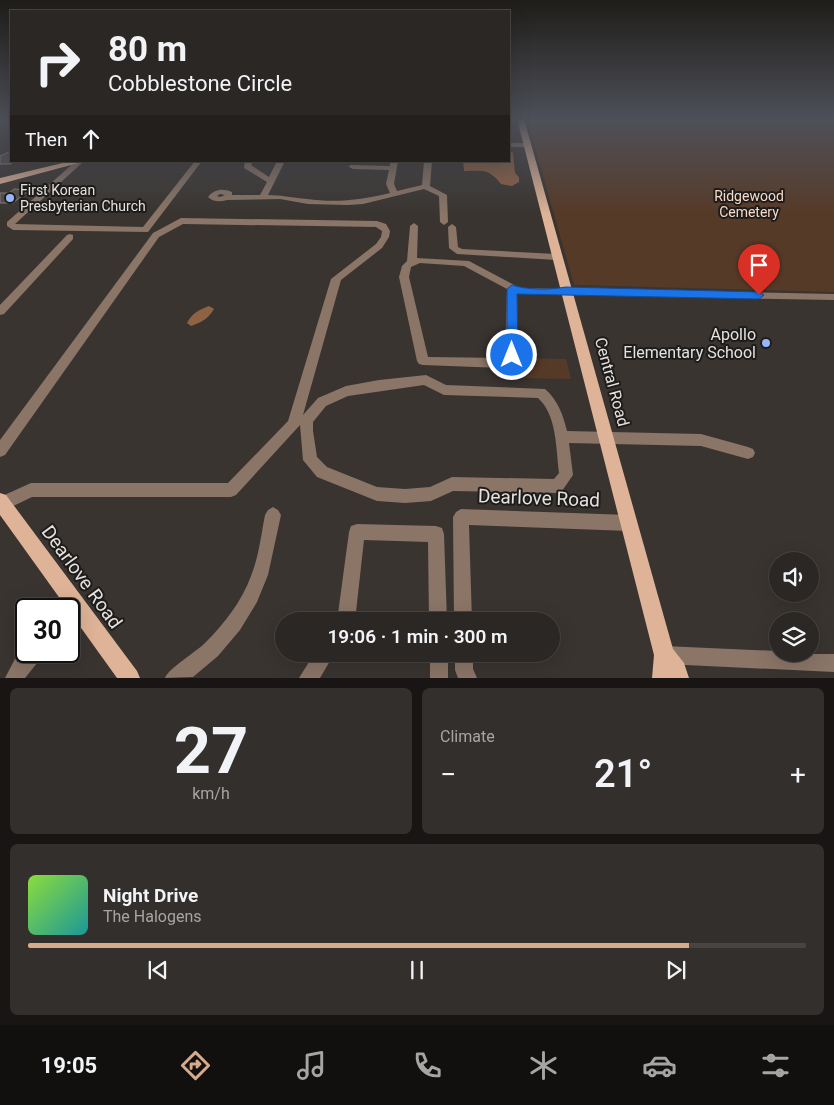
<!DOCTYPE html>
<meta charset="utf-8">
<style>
:root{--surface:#2b2724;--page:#332f2c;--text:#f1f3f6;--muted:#a6a5a6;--line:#474441;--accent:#d6ab8b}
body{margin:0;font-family:Roboto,sans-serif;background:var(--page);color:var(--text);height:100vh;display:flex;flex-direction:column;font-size:19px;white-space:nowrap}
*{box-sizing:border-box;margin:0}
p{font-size:16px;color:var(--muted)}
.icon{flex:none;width:28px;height:28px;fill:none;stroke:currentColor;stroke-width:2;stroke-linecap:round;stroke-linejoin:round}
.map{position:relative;height:678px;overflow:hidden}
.sheet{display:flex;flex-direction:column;gap:10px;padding:10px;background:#181514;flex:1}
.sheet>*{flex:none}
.guide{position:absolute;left:10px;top:10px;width:500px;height:152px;border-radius:0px;box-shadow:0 5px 20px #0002,0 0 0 1px var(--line);background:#2b2724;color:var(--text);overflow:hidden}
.fabs{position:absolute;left:769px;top:552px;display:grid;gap:10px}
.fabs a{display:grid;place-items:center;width:50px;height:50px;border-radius:50%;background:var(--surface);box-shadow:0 5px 20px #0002,0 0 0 1px var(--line);font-size:25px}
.speed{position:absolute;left:15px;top:598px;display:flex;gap:10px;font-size:25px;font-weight:700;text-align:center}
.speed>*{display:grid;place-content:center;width:65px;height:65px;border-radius:50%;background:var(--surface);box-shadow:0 5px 20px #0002,0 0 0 1px var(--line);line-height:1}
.speed .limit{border:2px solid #111;border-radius:8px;background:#fff;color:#111}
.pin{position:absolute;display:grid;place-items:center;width:42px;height:42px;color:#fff;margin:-51px -21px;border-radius:50% 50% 50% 0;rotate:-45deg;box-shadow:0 0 5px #0007}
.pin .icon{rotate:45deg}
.me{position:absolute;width:55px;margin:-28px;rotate:0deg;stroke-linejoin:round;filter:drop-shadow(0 0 4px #0008)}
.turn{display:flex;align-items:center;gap:18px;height:105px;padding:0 15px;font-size:22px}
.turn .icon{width:65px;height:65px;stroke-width:2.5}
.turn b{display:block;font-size:35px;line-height:42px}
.then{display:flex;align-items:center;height:48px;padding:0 15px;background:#0003;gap:10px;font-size:19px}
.big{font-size:38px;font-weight:600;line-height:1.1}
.sheet .card{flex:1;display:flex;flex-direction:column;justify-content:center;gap:8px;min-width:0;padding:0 18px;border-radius:8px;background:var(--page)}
.sheet .dial{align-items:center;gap:0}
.dial b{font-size:65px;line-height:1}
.song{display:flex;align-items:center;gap:15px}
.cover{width:60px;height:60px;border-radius:8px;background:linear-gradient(135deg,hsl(90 70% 55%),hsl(180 70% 35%))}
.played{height:5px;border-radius:2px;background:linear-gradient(90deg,var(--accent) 85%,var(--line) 85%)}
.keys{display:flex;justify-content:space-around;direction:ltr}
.heat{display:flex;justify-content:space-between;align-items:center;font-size:28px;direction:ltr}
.sheet .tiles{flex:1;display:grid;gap:10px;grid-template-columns:1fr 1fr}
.card:last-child{grid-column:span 2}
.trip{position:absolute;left:275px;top:612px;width:285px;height:50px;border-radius:25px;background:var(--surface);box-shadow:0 5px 20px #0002,0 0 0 1px var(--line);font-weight:600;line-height:50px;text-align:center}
.tab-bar{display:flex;height:80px;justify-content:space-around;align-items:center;background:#11100e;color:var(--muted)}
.tab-bar .icon{width:35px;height:35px}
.tab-bar .active{color:var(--accent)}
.tab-bar b{font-size:22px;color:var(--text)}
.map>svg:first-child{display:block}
</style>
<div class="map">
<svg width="834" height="678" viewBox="0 0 834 678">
<rect width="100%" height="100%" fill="#393430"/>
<g fill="#563a28">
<polygon points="527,119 834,119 834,292 574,285"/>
<polygon points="519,358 566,359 571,379 522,378"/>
</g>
<g fill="#906244">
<path d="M 509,151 L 513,153 L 515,173 L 519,177 L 519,182 L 512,186 L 501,184 C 488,168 483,171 464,171 L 463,161 L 509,161 Z"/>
<path d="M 209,306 L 214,309 C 208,319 202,322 191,326 L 187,323 C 192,313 199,310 209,306 Z"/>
</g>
<g fill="#534d49" stroke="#89827e">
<polygon points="11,151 11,164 0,164 0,156"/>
<polygon points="14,189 29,190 13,203 0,203 0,193 9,193"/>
</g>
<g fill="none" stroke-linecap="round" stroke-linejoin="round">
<g fill="#8a7567" fill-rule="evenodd">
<polygon points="8,119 11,119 11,123 4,124 4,122"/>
<polygon points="509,143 527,143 530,145 527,147 509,147"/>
<polygon points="76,161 83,162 15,224 143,227 195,161 202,161 148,232 13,230 7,226 7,222"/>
<path d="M 245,161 L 253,161 L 251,165 L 269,177 L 277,161 L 285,161 L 268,195 C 282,195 294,198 307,199 C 335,203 362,200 390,193 L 386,184 L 389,170 L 353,169 L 349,167 L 350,165 L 390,166 L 390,161 L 398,161 L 394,184 L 397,191 L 422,185 L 424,161 L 432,161 L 430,186 L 447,195 L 448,222 L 444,225 L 440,222 L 439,196 L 424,189 L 363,204 L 348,205 L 308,204 L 280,199 L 227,200 C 220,202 213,202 208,197 C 214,189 223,188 232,192 L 232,195 L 260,195 L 267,182 L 244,168 ZM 220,194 L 225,195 L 220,197 L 217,196 Z"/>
<path d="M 181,218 L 377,221 L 386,224 L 390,231 L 389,237 L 382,248 L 341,280 L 303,415 L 318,398 L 346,386 L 379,380 L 426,375 L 446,385 L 545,389 C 558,400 563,415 567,431 L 701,434 L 748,447 L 753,449 L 755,453 L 753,457 L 748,459 L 701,446 L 569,443 L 573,475 L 562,491 L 557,493 L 453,491 L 431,501 L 405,503 L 377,501 L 317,477 L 303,460 L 300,425 L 236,495 L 231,497 L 32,497 L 7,509 L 0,510 L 0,497 L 31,483 L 228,483 L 288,421 L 331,279 L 376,244 L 381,237 L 382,231 L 376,227 L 183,224 L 159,237 L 5,455 L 0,457 L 0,440 L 153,233 ZM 424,385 L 444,395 L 538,398 C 557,415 556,449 559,473 L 554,479 L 452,477 L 430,487 L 405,489 L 377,487 L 327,467 L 317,457 L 313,431 L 313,422 L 326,406 L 348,396 Z"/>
<path d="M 414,223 L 418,226 L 417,258 L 469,261 L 520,288 L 834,294 L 834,300 L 517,294 L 518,355 L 514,364 L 502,368 L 423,365 L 419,364 L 417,361 L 399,277 L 402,266 L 407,261 L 410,226 ZM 420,263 L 464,266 L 507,289 L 505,358 L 428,357 L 409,277 L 411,267 Z"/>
<polygon points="452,224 456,227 458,247 462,249 556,254 561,257 556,260 457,254 449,248 448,227"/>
<polygon points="70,234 73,235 73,239 4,314 0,315 0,305 67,235"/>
<path d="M 273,507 L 278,510 L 281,515 L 268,575 L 257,602 L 240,630 L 218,656 L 193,677 L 165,678 C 169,668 196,652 205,643 C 224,624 242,601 251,576 C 259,556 261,535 265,515 L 268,510 Z"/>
<polygon points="461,509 629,515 634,518 637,523 634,528 629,531 469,525 472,621 454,621 453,517 456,512"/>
<polygon points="357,524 436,526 442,528 444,534 447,621 429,621 428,542 364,540 355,621 337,621 349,532 351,526"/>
<path d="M 80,601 L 86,604 L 89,610 C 85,619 78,625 69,629 L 68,609 Z"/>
<polygon points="664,646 778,651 778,654 834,654 834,672 664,664 658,661 655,655 658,649"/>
<polygon points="26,648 26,651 45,651 42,657 25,678 5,678 16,657"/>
<polygon points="314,654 334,654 320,678 299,678"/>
<rect x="430" y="654" width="18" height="24"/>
<polygon points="455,654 473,654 473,669 477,678 458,678 455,670"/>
</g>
<g fill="#deb397" fill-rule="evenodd">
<polygon points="517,119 524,119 673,649 684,663 689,678 652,678 654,655"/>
<polygon points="71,161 86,161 0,184 0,178"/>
<polygon points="0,493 6,495 137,671 140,678 117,678 0,515"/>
</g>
</g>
<linearGradient id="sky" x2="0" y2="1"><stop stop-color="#1f1d1a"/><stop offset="0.56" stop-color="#4e5059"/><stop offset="1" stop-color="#4e5059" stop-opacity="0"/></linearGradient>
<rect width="834" height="214" fill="url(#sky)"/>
<path fill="#1a73e8" stroke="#114b97" d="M 512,285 C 528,290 549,290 566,287 L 759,292 L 764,295 L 759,299 L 517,294 L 518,355 L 512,359 L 507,355 L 507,289 Z"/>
<g fill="#94b7fd" stroke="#1e1c1a" stroke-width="2">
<circle cx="10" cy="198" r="5"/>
<circle cx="766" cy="343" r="5"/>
</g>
<g text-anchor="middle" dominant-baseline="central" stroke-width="4" stroke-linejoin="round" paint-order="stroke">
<g font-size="14" fill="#e4e1df" stroke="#1e1c1a" text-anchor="start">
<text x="20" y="190">First Korean<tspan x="20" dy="16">Presbyterian Church</tspan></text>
</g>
<g font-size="14" fill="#f7d9c7" stroke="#1e1c1a">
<text x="749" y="196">Ridgewood<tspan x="749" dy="16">Cemetery</tspan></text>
</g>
<g font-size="16" fill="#e4e1df" stroke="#1e1c1a" text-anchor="end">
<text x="756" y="334">Apollo<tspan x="756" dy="18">Elementary School</tspan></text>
</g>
<g font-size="16" fill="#e4e1df" stroke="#1e1c1a">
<text transform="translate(612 382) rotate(75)">Central Road</text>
</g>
<g font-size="19" fill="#e4e1df" stroke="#1e1c1a">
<text transform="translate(539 498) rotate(2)">Dearlove Road</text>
<text transform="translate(82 577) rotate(54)">Dearlove Road</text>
</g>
</g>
</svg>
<div class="fabs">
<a><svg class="icon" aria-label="sound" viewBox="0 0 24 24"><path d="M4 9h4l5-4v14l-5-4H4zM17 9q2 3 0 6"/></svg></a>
<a><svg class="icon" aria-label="layers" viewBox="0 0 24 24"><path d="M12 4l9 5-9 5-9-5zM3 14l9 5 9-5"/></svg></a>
</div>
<div class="speed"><div class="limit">30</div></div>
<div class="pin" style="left:759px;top:295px;background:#d93025"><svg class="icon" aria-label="arrive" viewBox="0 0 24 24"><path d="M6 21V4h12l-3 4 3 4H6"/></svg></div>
<svg class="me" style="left:512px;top:355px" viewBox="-20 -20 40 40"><circle r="17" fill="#1a73e8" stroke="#fff" stroke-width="3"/><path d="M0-11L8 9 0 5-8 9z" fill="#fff"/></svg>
<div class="trip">19:06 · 1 min · 300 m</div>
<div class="guide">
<div class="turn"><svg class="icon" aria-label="right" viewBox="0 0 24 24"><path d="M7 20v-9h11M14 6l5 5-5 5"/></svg><div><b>80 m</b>Cobblestone Circle</div></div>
<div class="then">Then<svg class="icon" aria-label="ahead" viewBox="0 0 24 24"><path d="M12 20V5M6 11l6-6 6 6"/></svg></div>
</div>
</div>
<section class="sheet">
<div class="tiles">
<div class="card dial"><b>27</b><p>km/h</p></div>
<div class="card"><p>Climate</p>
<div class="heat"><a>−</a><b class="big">21°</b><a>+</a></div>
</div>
<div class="card">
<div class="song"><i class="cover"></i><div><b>Night Drive</b><p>The Halogens</p></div></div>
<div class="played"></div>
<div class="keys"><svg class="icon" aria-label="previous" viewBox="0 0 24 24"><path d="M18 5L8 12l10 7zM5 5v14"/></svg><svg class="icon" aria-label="pause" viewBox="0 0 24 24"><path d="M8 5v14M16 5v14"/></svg><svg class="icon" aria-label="next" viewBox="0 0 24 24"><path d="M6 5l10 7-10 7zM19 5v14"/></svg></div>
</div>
</div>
</section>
<nav class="tab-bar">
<b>19:05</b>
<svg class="icon active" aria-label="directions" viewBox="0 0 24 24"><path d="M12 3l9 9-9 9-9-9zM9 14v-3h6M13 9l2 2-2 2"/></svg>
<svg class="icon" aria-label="music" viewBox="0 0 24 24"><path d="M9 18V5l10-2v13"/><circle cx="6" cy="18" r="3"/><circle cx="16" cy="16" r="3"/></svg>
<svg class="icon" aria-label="phone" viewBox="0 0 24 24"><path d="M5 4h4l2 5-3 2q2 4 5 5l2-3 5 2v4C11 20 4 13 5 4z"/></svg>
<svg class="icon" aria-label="climate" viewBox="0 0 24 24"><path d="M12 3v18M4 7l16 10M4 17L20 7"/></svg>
<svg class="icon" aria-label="car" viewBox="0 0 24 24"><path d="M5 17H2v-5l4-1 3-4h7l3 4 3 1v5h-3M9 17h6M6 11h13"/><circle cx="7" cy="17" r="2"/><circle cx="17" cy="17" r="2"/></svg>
<svg class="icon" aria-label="filters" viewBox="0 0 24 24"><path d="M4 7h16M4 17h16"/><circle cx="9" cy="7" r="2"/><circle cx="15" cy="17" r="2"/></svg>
</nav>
